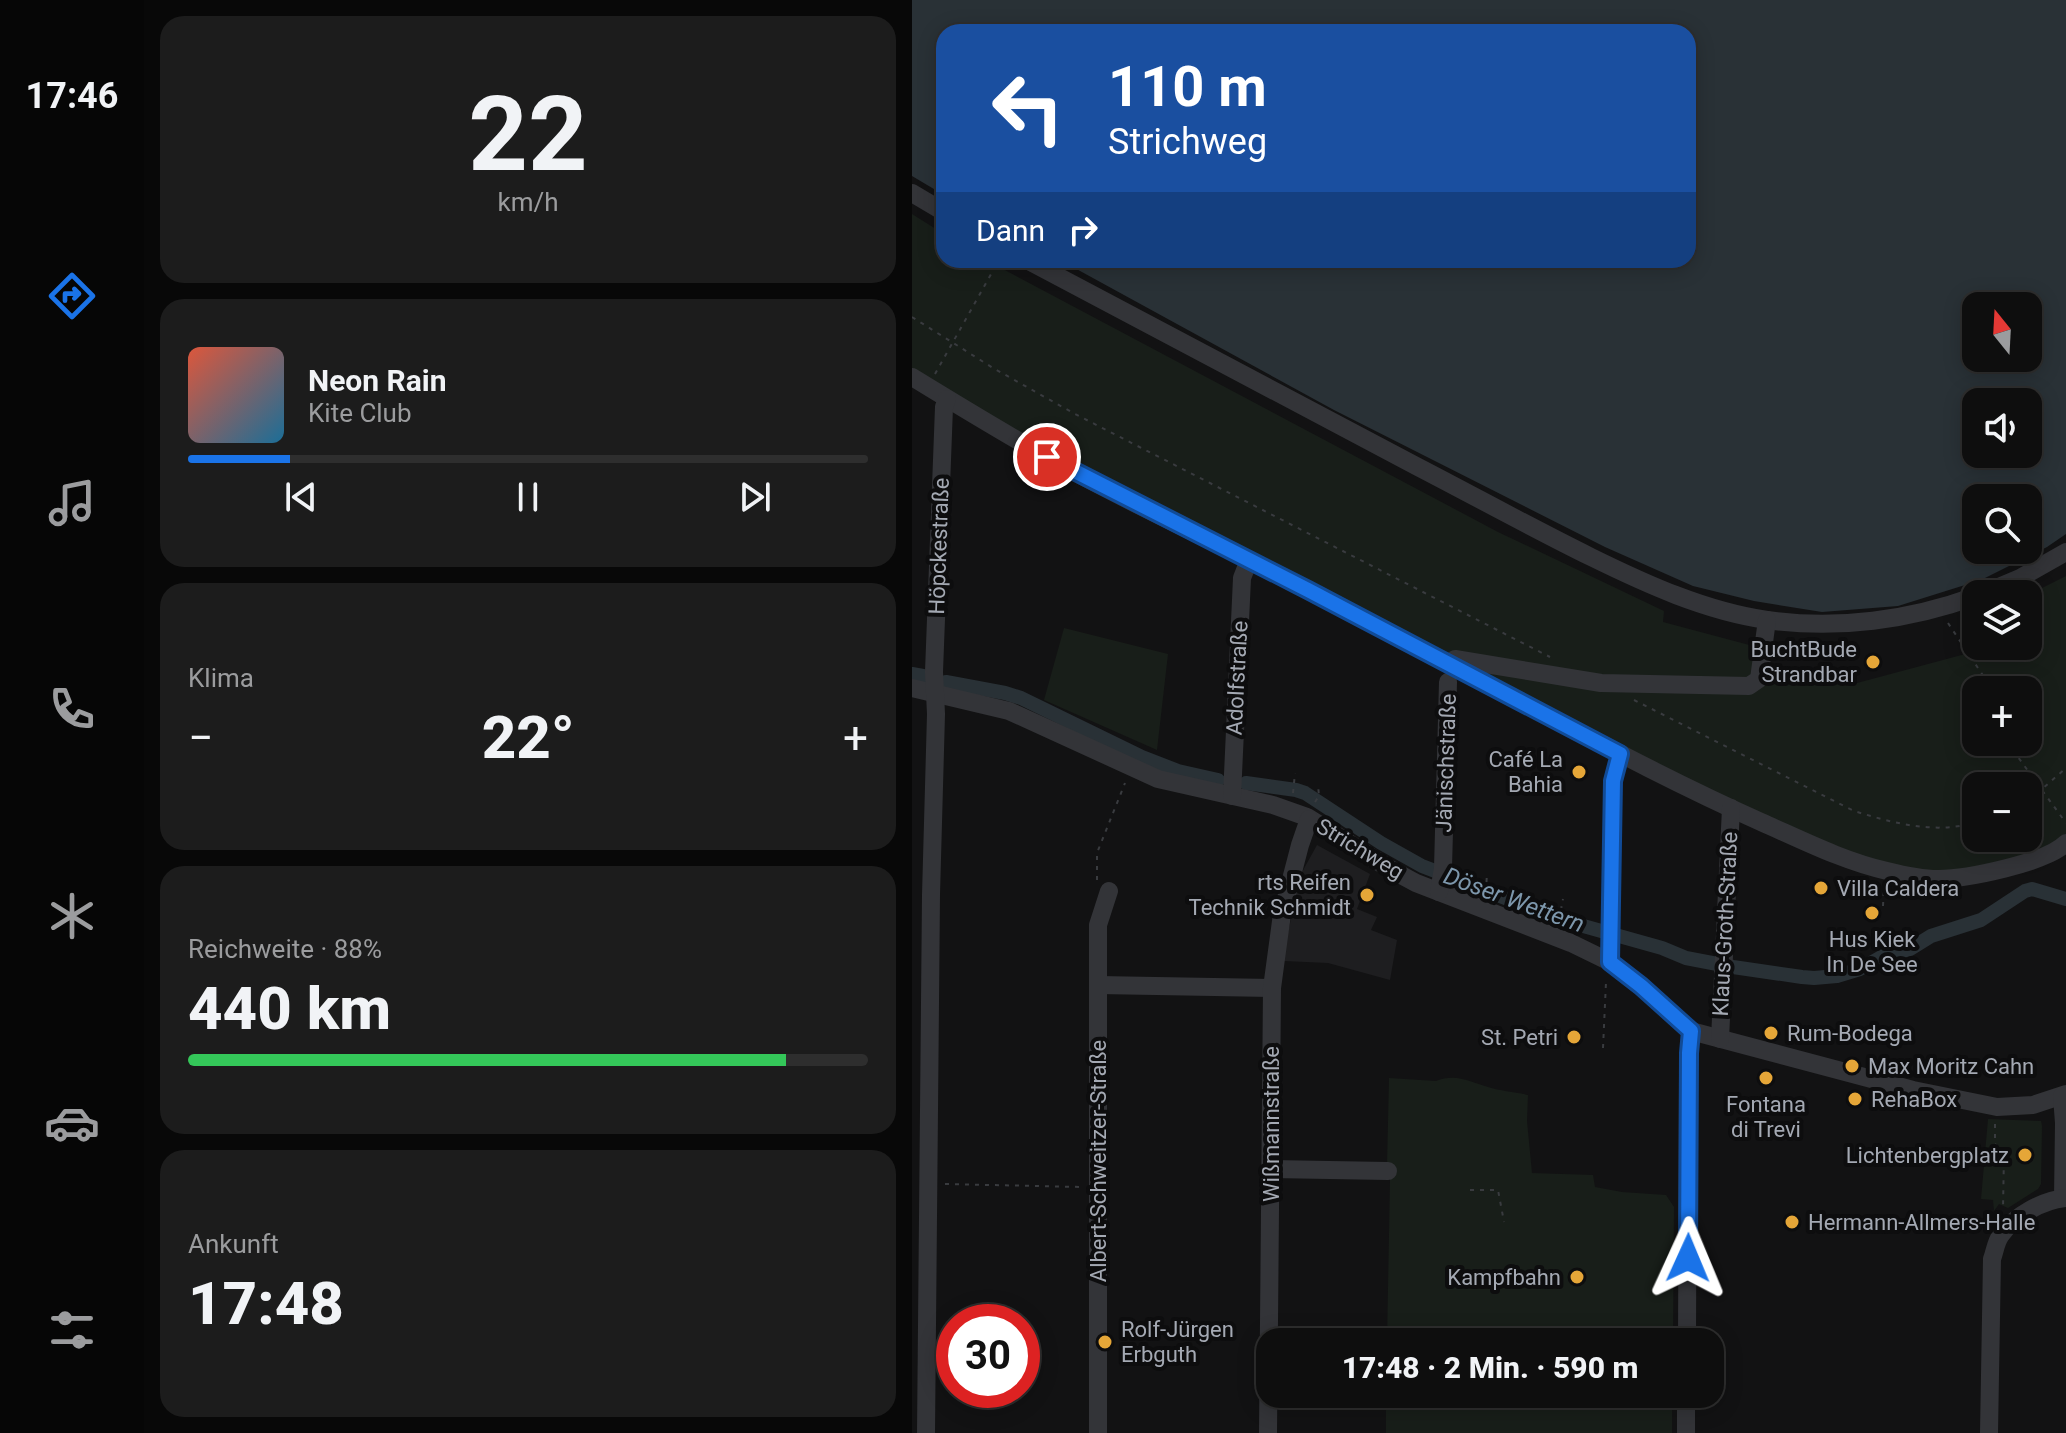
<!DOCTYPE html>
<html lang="de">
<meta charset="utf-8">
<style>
:root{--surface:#0e0e0e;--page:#1c1c1c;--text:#f1f3f6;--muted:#9b9c9e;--line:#2e2e2e;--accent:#1a73e8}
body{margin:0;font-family:Roboto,sans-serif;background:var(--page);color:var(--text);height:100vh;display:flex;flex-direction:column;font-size:30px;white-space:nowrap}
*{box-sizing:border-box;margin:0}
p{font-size:26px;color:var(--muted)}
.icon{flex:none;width:44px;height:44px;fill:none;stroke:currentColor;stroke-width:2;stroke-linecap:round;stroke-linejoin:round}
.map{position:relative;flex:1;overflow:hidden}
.sheet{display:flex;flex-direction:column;gap:16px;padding:16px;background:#080808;width:768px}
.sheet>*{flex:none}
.top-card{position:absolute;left:24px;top:24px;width:760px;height:244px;border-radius:24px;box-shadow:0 4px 20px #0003,0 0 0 2px var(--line);background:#1a4fa0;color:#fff;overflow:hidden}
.needle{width:52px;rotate:342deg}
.tools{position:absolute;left:1050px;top:292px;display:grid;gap:16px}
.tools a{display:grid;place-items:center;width:80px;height:80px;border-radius:16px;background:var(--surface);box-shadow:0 4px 20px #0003,0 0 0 2px var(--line);font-size:40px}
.speed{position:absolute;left:24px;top:1304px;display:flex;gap:16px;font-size:40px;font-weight:700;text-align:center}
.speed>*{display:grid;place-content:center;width:104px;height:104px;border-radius:50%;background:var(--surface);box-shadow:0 4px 20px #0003,0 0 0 2px var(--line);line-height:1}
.speed .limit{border:12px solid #d22;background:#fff;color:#111}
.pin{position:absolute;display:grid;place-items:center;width:68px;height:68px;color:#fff;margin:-34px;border:4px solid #fff;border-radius:50%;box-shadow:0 2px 8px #0007}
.me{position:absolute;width:88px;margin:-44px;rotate:1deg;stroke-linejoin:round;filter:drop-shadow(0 0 6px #0008)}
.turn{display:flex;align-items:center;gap:28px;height:168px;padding:0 40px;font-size:36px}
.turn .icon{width:104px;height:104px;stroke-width:2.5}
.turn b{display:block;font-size:56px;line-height:68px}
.then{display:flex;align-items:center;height:76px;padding:0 40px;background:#0003;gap:16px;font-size:30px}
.big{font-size:60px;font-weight:800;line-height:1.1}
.sheet .widget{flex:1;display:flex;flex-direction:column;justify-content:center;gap:12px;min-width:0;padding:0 28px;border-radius:24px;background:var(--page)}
.sheet .dial{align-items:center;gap:0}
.dial b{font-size:104px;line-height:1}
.song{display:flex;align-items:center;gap:24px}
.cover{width:96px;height:96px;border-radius:12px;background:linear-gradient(135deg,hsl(10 70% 55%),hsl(200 70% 35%))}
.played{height:8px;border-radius:4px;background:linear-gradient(90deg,var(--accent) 15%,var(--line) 15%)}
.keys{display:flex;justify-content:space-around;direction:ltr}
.heat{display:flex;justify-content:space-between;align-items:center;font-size:44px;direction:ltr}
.charge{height:12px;border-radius:6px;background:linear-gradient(90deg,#34c759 88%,var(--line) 0)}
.trip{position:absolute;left:344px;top:1328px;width:468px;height:80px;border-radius:24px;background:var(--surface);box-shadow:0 4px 20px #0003,0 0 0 2px var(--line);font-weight:800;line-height:80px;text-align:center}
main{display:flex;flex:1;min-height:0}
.tabs{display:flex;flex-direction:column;width:144px;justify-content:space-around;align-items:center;background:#060606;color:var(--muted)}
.tabs .icon{width:56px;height:56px}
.tabs .current{color:var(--accent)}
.tabs b{font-size:36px;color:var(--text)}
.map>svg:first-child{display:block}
</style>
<main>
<nav class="tabs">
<b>17:46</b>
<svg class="icon current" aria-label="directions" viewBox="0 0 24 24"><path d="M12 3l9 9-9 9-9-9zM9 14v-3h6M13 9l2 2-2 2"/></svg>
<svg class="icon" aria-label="music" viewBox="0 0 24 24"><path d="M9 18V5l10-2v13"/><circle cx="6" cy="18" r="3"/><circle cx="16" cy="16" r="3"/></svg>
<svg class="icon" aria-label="phone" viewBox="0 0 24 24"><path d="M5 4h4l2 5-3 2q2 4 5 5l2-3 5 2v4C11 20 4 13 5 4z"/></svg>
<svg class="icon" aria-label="climate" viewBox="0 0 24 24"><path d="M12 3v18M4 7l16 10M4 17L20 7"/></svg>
<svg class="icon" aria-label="car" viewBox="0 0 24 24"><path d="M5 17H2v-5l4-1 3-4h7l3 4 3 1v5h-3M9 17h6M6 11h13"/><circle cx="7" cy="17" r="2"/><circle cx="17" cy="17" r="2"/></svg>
<svg class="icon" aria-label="filters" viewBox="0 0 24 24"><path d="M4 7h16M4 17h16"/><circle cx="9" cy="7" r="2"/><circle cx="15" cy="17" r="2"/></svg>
</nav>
<section class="sheet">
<div class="widget dial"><b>22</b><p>km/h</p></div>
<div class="widget">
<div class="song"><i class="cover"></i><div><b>Neon Rain</b><p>Kite Club</p></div></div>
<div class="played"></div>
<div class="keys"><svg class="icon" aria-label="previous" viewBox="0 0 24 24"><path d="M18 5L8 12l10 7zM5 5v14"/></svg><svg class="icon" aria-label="pause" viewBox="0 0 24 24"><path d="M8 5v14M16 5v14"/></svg><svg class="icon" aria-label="next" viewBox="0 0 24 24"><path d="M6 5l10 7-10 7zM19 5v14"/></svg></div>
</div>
<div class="widget"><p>Klima</p>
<div class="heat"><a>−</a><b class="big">22°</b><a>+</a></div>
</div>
<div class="widget"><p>Reichweite · 88%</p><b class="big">440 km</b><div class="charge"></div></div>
<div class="widget"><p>Ankunft</p><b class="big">17:48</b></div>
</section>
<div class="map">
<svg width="1154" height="1433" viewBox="0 0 1154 1433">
<rect width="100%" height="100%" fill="#121213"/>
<polygon fill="#1e1e20" points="405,845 458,874 445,909 465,917 459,930 485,940 478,980 416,963 372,961 373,946 389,874"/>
<g fill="#181e19" fill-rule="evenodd">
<path d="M 0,214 L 32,234 L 32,260 L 74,260 L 586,532 L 752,611 L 751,622 L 841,646 L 852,666 L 908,683 L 945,683 L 1072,649 L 1074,646 L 1116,646 L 1116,595 L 1154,576 L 1154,836 L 1147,844 L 1069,870 L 1002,873 L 889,836 L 184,479 L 0,372 ZM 1064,690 L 1116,690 L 1116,742 L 1064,742 ZM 1064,786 L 1116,786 L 1116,838 L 1064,838 Z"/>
<polygon points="152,628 256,654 245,750 132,700"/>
<path d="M 477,1078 L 524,1081 C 544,1073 558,1082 576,1087 C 588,1091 603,1092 616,1095 L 615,1121 L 620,1173 L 681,1175 L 683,1187 L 710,1192 L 754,1195 L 762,1207 L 761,1342 L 475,1342 L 478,1179 L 475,1165 Z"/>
<polygon points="1076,1119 1129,1121 1130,1126 1129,1184 1126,1189 1096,1208 1087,1204 1082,1211 1081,1200 1069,1199"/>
<rect x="474" y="1394" width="286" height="39"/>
</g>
<path fill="#293136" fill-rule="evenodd" d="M 0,0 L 1154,0 L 1154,534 L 1135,547 L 1069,580 L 986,606 L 910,612 L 842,601 L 781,586 L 693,547 L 422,410 L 148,260 L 776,260 L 776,32 L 32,32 L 32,195 L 0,176 ZM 1064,306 L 1116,306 L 1116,358 L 1064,358 ZM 1116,402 L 1116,454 L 1064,454 L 1064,402 ZM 1116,498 L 1116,550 L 1064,550 L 1064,498 Z"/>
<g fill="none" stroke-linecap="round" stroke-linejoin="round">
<g stroke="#293136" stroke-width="14">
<polyline points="0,674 11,676"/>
<polyline points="34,682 93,693 109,698 230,757 266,771 306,780"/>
<polyline points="334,783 384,790 393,793 469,843 510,866 650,920 750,948 774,958 821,967 890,977 902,978 925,976 948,969 971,956 998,949 1019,936 1069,920 1113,891 1120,889 1154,899"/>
</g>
<g stroke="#393b3f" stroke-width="2" stroke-dasharray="4 6" stroke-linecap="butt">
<polyline points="0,317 81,368 163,414 638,657"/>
<polyline points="23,374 87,260"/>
<polyline points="1036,623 1076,683 1078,690"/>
<path d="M 722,700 L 942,811 C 981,823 1024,835 1064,822"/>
<polyline points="1095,742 1154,823"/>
<polyline points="381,793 383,773"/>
<polyline points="1116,798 1129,790 1154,768"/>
<polyline points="403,802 407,796 406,785"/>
<polyline points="185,880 185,853 213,783"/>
<polyline points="574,892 575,872"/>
<polyline points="971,906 972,887"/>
<polyline points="647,920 651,899"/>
<polyline points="691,1048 694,982"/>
<polyline points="1083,1124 1083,1144 1092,1153 1091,1209"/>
<polyline points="33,1184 170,1187"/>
<polyline points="558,1190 586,1190 592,1222"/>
</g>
<g stroke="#333438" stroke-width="18">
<polyline points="0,193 32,212"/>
<path d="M 115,260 C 245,329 376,398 506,467 C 564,497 620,528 679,557 C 734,584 793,611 855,620 C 925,630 998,620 1064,596"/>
<path d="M 0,377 C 44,404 88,431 133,456 C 189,488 247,515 305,544 C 395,589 484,636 573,683 C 665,731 755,780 849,822 C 890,840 931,861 975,871 C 991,875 1008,879 1026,879 C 1054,879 1134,863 1154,843"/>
<polyline points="1070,594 1108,578 1154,552"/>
<polyline points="539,662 543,659 689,683 837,686 847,679 855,620"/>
<polyline points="0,688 97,711 246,779 361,805 395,817 478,869 504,883 659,943 698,962 729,986 779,1031 1001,1090 1085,1107 1121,1105 1154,1094"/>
<polyline points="320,796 330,578 337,560"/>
<polyline points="527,892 531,868 536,682"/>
<polyline points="698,962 701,781 708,754"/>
<polyline points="186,985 360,988"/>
<polyline points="808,1039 819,808"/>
<polyline points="1150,1096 1152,1123 1151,1198"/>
<polyline points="359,1169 476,1171"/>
<polyline points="775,1342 776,1073 779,1031"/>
<polyline points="14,1433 19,895 24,714 22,672 32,407 35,399"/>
<polyline points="186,1433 186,925 197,891"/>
<polyline points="356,1433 360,988 370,914 388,845 397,819"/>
<polyline points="774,1433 774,1394"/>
<path d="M 1077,1433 L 1080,1259 C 1083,1251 1084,1241 1089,1235 C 1102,1216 1131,1200 1154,1198"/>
</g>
</g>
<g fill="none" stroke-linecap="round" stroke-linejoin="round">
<g stroke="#114b97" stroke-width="20">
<polyline id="route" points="135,457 396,590 708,754 701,781 698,962 729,986 779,1031 777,1053 776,1258"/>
</g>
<use href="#route" stroke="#1a73e8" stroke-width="14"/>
</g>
<g fill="#e5a638" stroke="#0d0d0e" stroke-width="3">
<circle cx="961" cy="662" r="8"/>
<circle cx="667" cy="772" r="8"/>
<circle cx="909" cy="888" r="8"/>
<circle cx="455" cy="895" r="8"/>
<circle cx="960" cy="913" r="8"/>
<circle cx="859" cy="1033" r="8"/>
<circle cx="662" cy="1037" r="8"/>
<circle cx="940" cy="1066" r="8"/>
<circle cx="854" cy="1078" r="8"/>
<circle cx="943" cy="1099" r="8"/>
<circle cx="1113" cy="1155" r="8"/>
<circle cx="880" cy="1222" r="8"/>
<circle cx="665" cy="1277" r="8"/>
<circle cx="193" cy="1342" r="8"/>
</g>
<g text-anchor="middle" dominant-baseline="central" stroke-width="8" stroke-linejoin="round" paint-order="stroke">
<g font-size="22" fill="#a4a9b3" stroke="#0d0d0e">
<text transform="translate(27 546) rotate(-88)">Höpckestraße</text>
<text transform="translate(325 678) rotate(-87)">Adolfstraße</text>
<text transform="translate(534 763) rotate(-88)">Jänischstraße</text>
<text transform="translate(448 849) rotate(31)">Strichweg</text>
<text transform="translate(813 924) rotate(-87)">Klaus-Groth-Straße</text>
<text transform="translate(359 1124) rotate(-90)">Wißmannstraße</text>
<text transform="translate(186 1161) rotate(-90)">Albert-Schweitzer-Straße</text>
</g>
<g font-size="22" fill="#a4a9b3" stroke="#0d0d0e" text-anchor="end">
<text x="945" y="649">BuchtBude<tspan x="945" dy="25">Strandbar</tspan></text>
<text x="651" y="759">Café La<tspan x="651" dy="25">Bahia</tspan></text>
<text x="439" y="882">rts Reifen<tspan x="439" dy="25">Technik Schmidt</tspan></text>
<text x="925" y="888" text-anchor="start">Villa Caldera</text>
<text x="960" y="939" text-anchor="middle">Hus Kiek<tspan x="960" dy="25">In De See</tspan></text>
<text x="875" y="1033" text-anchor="start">Rum-Bodega</text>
<text x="646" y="1037">St. Petri</text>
<text x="956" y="1066" text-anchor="start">Max Moritz Cahn</text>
<text x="959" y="1099" text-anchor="start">RehaBox</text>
<text x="854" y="1104" text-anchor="middle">Fontana<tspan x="854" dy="25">di Trevi</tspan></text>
<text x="1097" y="1155">Lichtenbergplatz</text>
<text x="896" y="1222" text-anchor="start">Hermann-Allmers-Halle</text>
<text x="649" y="1277">Kampfbahn</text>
<text x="209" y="1329" text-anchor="start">Rolf-Jürgen<tspan x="209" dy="25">Erbguth</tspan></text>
</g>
<g font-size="24" font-style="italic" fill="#7d97ac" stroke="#0d0d0e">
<text transform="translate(602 900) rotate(20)">Döser Wettern</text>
</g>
</g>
</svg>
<div class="tools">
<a><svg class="needle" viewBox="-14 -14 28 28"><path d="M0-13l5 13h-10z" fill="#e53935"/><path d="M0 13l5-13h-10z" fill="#9b9c9e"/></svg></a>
<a><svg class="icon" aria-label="sound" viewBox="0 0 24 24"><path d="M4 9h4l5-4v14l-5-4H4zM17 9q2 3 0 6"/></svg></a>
<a><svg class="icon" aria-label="search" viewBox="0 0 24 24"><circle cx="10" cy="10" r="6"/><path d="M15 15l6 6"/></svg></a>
<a><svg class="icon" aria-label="layers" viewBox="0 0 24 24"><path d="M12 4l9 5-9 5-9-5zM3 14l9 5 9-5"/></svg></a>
<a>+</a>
<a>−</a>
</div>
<div class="speed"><div class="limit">30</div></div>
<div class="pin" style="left:135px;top:457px;background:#d93025"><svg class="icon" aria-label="arrive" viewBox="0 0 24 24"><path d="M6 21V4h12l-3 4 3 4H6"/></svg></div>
<svg class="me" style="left:776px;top:1258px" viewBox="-20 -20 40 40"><path d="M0-17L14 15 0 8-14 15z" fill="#1a73e8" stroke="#fff" stroke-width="4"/></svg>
<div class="trip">17:48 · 2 Min. · 590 m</div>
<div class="top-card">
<div class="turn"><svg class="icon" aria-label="left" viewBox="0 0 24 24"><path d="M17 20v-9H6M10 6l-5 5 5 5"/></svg><div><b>110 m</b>Strichweg</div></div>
<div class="then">Dann<svg class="icon" aria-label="right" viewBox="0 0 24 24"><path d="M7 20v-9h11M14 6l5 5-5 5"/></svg></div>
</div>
</div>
</main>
